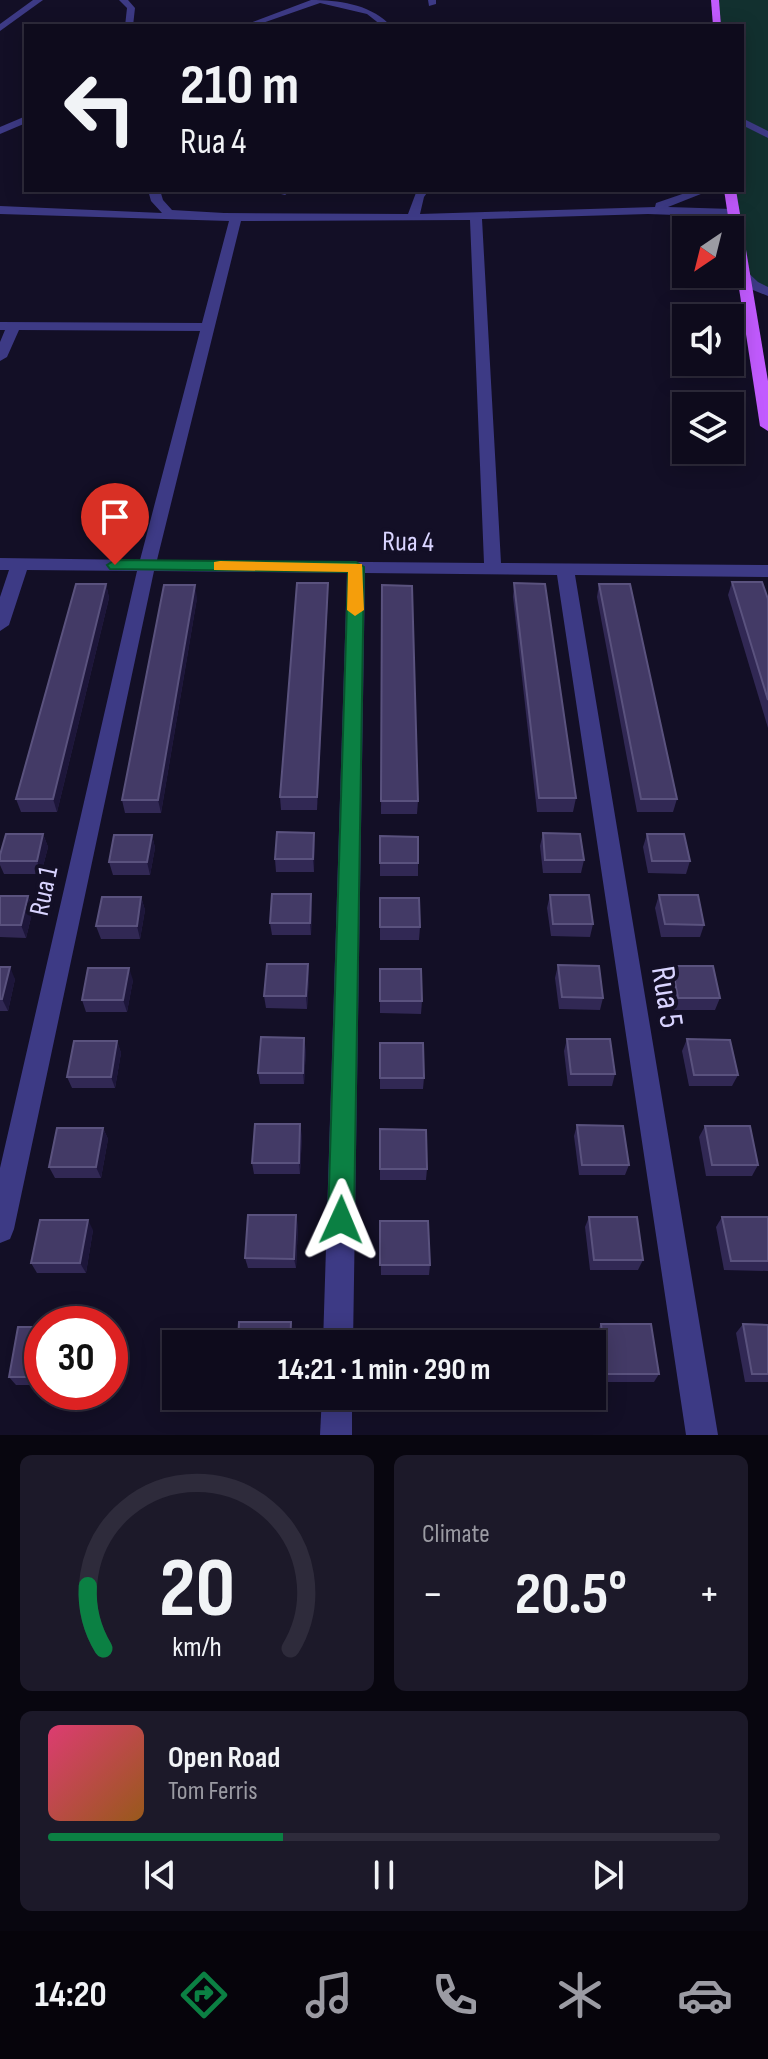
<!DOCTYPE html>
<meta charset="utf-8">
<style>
:root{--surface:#0e0b1c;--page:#1c1929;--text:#f1f3f6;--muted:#9b9ba3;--line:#2e2b3b;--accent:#0b8043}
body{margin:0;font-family:"Sofia Sans Condensed",sans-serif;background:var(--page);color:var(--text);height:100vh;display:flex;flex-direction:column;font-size:30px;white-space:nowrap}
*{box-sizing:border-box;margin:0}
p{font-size:26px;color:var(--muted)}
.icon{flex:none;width:44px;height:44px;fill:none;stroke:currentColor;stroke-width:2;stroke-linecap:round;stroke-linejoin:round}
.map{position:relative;height:1435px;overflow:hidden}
.side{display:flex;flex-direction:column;gap:20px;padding:20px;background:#08060f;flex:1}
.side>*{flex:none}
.banner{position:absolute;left:24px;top:24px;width:720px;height:168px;border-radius:0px;box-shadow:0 4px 20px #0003,0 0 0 2px var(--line);background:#0e0b1c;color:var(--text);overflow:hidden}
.needle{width:52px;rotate:215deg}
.buttons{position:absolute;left:672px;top:216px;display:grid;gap:16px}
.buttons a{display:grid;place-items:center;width:72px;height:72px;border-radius:0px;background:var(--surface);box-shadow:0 4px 20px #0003,0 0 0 2px var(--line);font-size:40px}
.speed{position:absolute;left:24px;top:1306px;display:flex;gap:16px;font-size:40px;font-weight:700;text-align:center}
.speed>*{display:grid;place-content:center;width:104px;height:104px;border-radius:50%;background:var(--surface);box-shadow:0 4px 20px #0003,0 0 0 2px var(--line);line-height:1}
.speed .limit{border:12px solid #d22;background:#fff;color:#111}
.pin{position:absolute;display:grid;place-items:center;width:68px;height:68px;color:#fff;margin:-82px -34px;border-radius:50% 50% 50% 0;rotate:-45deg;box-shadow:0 0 8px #0007}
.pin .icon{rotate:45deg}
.me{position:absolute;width:88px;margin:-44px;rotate:1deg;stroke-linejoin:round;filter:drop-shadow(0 0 6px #0008)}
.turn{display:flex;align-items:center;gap:28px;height:168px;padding:0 24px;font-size:36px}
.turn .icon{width:104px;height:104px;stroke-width:2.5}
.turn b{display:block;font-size:56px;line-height:68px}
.big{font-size:60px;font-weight:700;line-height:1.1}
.side .widget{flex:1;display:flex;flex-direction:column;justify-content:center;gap:12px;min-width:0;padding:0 28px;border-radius:12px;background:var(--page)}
.side .dial{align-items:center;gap:0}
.dial svg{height:208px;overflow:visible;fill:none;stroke:var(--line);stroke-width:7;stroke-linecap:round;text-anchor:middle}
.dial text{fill:var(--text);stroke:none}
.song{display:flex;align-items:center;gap:24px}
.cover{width:96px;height:96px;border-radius:12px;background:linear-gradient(135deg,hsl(340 70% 55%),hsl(30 70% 35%))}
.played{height:8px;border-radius:4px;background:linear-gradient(90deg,var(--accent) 35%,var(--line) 35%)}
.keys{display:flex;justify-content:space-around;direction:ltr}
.heat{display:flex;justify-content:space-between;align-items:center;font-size:44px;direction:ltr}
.side .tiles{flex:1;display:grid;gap:20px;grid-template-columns:1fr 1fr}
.widget:last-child{grid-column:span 2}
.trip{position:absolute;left:162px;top:1330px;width:444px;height:80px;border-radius:0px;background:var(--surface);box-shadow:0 4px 20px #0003,0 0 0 2px var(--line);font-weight:700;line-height:80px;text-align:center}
.tab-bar{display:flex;height:128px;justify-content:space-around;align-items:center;background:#06040b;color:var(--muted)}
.tab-bar .icon{width:56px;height:56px}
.tab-bar .active{color:var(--accent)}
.tab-bar b{font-size:36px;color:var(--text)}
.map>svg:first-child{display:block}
</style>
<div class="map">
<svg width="768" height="1435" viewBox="0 0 768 1435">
<rect width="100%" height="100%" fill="#130f26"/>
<polygon fill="#12302f" points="715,0 768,0 768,292 753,285 730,190 742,190 742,26 717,26"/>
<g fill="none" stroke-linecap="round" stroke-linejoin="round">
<g fill="#3d3a85" fill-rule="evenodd">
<polygon points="33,0 43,0 0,31 0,24"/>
<polygon points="119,0 128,0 135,8 133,26 125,26 127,8"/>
<path d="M 311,0 C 338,0 368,4 388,23 L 381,25 L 367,14 L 320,3 L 254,26 L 242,26 Z"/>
<polygon points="428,0 436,0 436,4 429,6"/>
<polygon points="26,116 26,123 0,134 0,127"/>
<polygon points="742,118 768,131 768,138 742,125"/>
<path d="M 148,190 L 160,190 L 163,200 L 172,210 L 224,213 L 408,214 L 417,190 L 429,190 L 424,197 L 420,214 L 655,207 L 656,203 L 694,190 L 711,190 L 668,207 L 732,209 L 738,213 L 732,217 L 648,214 L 482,219 L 501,563 L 768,565 L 768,577 L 575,575 L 718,1435 L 686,1435 L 557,575 L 365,573 L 353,1344 L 323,1344 L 347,573 L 154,571 L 14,1229 L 10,1239 L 0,1243 L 0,1168 L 137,571 L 27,570 L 9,625 L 0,631 L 0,597 L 9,570 L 0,570 L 0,558 L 140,560 L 200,331 L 19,330 L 7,357 L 0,361 L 0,342 L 5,330 L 0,330 L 0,322 L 202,323 L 229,221 L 0,214 L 0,206 L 162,213 L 151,201 ZM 470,220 L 484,563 L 157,560 L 241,221 Z"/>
<polygon points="280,190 292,190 285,195 281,194"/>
<polygon points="742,267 758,282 768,287 768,296 748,288 736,271"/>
<polygon points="322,1396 352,1396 352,1435 320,1435"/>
</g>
<g fill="#c25bff" fill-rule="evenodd">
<polygon points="711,0 719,0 721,26 713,26"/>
<polygon points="724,190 736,190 768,381 768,431 760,426"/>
</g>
</g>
<g fill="#312854">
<polygon points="732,582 768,599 768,728 728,595"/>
<polygon points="328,583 328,596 317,810 281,810 280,797"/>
<polygon points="514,583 576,798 573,812 537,812 513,597"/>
<polygon points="106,584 109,598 57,812 21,812 16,799"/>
<polygon points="599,584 677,799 673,812 637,812 597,597"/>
<polygon points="382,585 418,801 417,814 381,814"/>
<polygon points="197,598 161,813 125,813 122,800"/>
<polygon points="314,833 314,872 276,872 275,859"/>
<polygon points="543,833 584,860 581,873 543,873 540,846"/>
<polygon points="43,834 48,847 41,874 4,874 0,865 0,855"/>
<polygon points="647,834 690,861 686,874 648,873 643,847"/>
<polygon points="152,835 155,848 150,875 113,875 109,862"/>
<polygon points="380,836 418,863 418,876 380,876"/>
<polygon points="550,895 593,924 590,937 551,936 547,908"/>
<polygon points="659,895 704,925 700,937 661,937 655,908"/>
<polygon points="0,896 28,896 33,909 26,938 0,937"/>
<polygon points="141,897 145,910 140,939 101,939 96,926"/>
<polygon points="380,898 420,927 419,940 380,940"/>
<polygon points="312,906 311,935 272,935 270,923"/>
<polygon points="308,964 309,977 307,1009 266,1008 264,996"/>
<polygon points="558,965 603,998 600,1010 559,1009 555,978"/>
<polygon points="672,966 720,998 715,1010 674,1010 668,978"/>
<polygon points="0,967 15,979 8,1011 0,1011"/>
<polygon points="380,969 422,1001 421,1014 380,1013"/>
<polygon points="133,980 127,1012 86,1012 82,1000"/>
<polygon points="567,1039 615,1074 612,1086 568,1086 564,1051"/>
<polygon points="687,1039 738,1075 732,1086 689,1086 682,1051"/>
<polygon points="117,1041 121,1053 115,1088 72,1088 67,1077"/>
<polygon points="380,1043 424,1078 423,1089 380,1089"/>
<polygon points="306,1049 304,1084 260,1084 258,1073"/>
<polygon points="577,1125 629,1165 625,1175 579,1175 574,1136"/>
<polygon points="705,1126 758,1165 752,1176 706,1176 699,1137"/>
<polygon points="103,1128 108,1139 101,1178 55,1178 49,1167"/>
<polygon points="380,1129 427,1169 426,1180 380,1180"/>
<polygon points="302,1135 300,1174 254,1174 252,1163"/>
<polygon points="589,1217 643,1260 638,1270 590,1270 585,1227"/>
<polygon points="722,1217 768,1217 768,1271 724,1270 716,1227"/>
<polygon points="380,1221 430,1265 429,1275 381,1275"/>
<polygon points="298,1225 296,1268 248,1268 245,1258"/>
<polygon points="93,1230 86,1273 37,1273 31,1263"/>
<polygon points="601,1324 659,1374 654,1382 602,1382 597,1332"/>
<polygon points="743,1324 768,1325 768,1382 745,1382 736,1333"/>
<polygon points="42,1327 42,1385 16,1385 9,1377"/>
</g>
<g fill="#1d163a">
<polygon points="328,583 328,596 317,810 317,797"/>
<polygon points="106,584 109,598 57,812 53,799"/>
<polygon points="195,585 197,598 161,813 158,800"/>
<polygon points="314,833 315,846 314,872 313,859"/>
<polygon points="43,834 48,847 41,874 37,861"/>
<polygon points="152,835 155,848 150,875 147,862"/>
<polygon points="311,894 312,906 311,935 310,923"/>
<polygon points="28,896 33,909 26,938 21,925"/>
<polygon points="141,897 145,910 140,939 137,926"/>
<polygon points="308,964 309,977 307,1009 306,996"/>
<polygon points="10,967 15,979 8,1011 2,999"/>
<polygon points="129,968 133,980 127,1012 123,1000"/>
<polygon points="304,1038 306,1049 304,1084 303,1073"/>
<polygon points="117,1041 121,1053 115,1088 111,1077"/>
<polygon points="300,1124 302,1135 300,1174 299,1163"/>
<polygon points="103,1128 108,1139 101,1178 96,1167"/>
<polygon points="296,1215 298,1225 296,1268 294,1259"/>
<polygon points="88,1220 93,1230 86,1273 80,1263"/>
<polygon points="291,1322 293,1331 292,1344 290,1344"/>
</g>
<g fill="#433a66" stroke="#5a527e" stroke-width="2">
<polygon points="732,582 762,582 768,599 768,700"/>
<polygon points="297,583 328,583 317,797 280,797"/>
<polygon points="514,583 545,584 576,798 539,798"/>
<polygon points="76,584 106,584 53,799 16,799"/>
<polygon points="599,584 630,584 677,799 641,799"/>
<polygon points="164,585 195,585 158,800 122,800"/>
<polygon points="382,585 412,586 418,801 381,801"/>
<polygon points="277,832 314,833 313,859 275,859"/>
<polygon points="543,833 580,834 584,860 545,860"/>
<polygon points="6,834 43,834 37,861 0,861 0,855"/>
<polygon points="647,834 684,834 690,861 652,861"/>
<polygon points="114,835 152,835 147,862 109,862"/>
<polygon points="380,836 418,837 418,863 380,863"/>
<polygon points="272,894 311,894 310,923 270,923"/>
<polygon points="550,895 589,895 593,924 553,924"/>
<polygon points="659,895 698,895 704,925 665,924"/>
<polygon points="0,896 28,896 21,925 0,925"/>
<polygon points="102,897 141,897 137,926 96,926"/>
<polygon points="380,898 419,898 420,927 380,927"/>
<polygon points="267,964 308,964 306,996 264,996"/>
<polygon points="558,965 599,966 603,998 562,997"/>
<polygon points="672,966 713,966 720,998 678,998"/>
<polygon points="0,967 10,967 2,999 0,999"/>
<polygon points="88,968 129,968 123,1000 82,1000"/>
<polygon points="380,969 421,969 422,1001 380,1001"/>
<polygon points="261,1037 304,1038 303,1073 258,1073"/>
<polygon points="567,1039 610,1039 615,1074 571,1074"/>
<polygon points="687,1039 730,1040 738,1075 694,1075"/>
<polygon points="74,1041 117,1041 111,1077 67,1077"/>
<polygon points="380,1043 423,1043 424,1078 380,1078"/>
<polygon points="255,1124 300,1124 299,1163 252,1163"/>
<polygon points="577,1125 623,1126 629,1165 582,1165"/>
<polygon points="705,1126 750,1126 758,1165 712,1165"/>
<polygon points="57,1128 103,1128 96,1167 49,1167"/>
<polygon points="380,1129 426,1130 427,1169 380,1169"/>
<polygon points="248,1215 296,1215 294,1259 245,1258"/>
<polygon points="589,1217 637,1217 643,1260 594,1260"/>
<polygon points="722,1217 768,1217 768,1261 731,1261"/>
<polygon points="40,1220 88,1220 80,1263 31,1263"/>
<polygon points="380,1221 428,1221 430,1265 380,1265"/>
<polygon points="239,1322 291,1322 290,1344 238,1344"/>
<polygon points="601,1324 651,1324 659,1374 606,1374"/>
<polygon points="743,1324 768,1325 768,1374 752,1374"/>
<polygon points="18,1327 42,1327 42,1377 9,1377"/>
<rect x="380" y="1329" width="51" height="15"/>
</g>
<polygon fill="#0b8043" stroke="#07532c" stroke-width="2" points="115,560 356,562 364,567 354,1220 350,1229 341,1233 332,1229 328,1220 348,572 110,569 107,565"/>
<polygon fill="#f59e0b" points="220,561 362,564 364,610 355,616 347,610 348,572 214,570 214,562"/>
<g text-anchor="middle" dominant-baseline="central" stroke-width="8" stroke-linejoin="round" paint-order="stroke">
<g font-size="28" fill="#d9d4ff" stroke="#130f26">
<text transform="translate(408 542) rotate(1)">Rua 4</text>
<text transform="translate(44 891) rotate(-78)">Rua 1</text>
</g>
<g font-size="34" fill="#d9d4ff" stroke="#130f26">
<text transform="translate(667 997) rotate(81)">Rua 5</text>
</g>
</g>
</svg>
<div class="buttons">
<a><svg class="needle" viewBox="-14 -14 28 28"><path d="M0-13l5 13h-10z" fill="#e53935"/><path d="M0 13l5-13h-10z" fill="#9b9ba3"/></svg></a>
<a><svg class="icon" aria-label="sound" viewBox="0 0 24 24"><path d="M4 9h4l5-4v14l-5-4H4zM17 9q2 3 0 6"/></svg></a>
<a><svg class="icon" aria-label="layers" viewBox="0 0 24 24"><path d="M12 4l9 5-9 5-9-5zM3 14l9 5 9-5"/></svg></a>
</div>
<div class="speed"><div class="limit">30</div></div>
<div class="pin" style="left:115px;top:565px;background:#d93025"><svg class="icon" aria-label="arrive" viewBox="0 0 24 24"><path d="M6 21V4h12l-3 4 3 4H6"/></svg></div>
<svg class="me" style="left:341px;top:1220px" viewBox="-20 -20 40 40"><path d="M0-17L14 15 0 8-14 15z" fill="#0b8043" stroke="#fff" stroke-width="4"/></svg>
<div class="trip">14:21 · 1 min · 290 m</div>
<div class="banner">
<div class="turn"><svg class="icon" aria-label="left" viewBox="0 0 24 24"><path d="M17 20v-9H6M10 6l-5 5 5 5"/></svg><div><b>210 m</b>Rua 4</div></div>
</div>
</div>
<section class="side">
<div class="tiles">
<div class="widget dial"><svg viewBox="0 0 100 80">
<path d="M14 69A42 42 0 1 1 86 69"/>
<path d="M14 69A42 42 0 0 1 8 45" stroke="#0b8043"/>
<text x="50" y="56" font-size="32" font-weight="700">20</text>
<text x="50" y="72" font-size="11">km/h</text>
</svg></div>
<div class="widget"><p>Climate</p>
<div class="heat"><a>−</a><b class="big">20.5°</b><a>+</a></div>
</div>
<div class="widget">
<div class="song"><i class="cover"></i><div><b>Open Road</b><p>Tom Ferris</p></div></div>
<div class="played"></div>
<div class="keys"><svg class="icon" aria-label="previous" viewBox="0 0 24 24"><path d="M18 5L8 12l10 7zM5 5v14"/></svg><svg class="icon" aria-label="pause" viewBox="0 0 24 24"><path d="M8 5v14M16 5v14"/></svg><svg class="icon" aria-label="next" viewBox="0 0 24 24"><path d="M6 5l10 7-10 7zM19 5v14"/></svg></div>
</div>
</div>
</section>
<nav class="tab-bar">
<b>14:20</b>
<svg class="icon active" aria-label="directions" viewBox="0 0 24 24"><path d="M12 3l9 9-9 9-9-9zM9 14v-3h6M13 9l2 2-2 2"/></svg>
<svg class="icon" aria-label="music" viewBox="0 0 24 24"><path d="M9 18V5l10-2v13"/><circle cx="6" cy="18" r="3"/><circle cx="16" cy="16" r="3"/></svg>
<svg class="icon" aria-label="phone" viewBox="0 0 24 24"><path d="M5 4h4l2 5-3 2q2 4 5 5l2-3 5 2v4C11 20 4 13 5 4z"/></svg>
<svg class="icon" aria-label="climate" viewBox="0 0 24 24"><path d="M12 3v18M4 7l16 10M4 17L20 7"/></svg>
<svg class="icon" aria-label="car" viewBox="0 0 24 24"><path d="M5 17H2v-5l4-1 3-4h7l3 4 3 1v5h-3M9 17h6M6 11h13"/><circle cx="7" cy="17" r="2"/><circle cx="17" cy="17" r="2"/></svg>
</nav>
